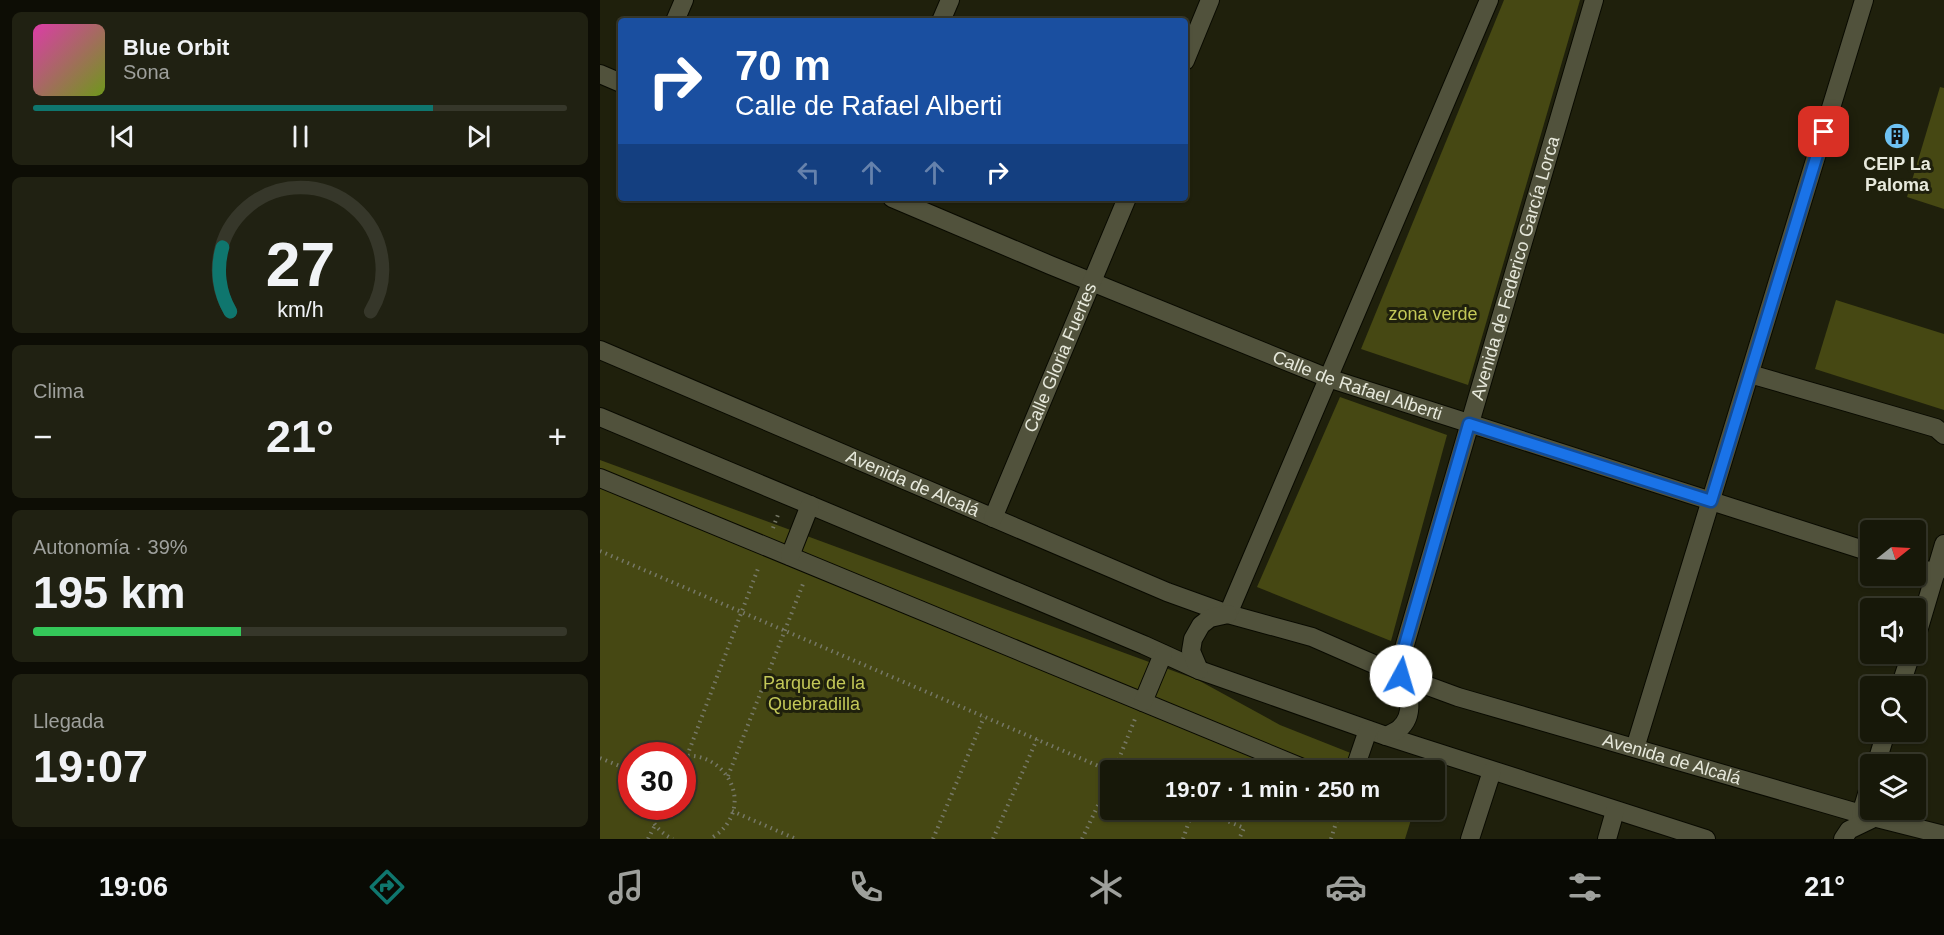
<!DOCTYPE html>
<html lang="es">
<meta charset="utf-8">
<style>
:root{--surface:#171809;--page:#202112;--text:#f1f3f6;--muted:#9ea09c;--line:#36372a;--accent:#0f766e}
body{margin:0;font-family:Arial,sans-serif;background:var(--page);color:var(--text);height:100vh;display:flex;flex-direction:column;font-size:22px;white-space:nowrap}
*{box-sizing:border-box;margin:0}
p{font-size:20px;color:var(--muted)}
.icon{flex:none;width:33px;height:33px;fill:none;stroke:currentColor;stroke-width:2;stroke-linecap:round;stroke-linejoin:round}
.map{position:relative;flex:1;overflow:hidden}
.details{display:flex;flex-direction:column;gap:12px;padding:12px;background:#0d0d05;width:600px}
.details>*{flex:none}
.guide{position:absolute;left:18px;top:18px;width:570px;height:183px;border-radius:6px;box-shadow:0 2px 4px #0004,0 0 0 2px var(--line);background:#1a4fa0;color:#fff;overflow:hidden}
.needle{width:39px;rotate:72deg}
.tools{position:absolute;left:1260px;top:520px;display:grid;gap:12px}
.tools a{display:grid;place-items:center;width:66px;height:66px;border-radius:6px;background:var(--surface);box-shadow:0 2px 4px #0004,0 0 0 2px var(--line);font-size:30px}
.speed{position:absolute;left:18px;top:742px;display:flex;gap:12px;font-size:30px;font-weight:700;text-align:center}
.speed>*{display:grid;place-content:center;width:78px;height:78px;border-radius:50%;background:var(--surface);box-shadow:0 2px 4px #0004,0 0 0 2px var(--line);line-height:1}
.speed .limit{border:9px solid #d22;background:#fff;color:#111}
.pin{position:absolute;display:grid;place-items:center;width:51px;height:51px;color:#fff;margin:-26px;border-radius:12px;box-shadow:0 3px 9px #0006}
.me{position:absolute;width:66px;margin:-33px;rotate:6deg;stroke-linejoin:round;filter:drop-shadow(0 0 4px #0008)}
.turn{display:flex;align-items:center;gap:21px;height:126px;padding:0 18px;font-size:27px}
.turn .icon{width:78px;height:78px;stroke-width:2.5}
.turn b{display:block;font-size:42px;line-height:51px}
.lanes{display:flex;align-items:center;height:57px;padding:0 18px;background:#0003;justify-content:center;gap:30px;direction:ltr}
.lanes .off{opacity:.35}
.big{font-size:45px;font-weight:800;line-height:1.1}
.details .widget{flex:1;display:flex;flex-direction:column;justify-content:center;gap:9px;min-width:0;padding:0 21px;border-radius:9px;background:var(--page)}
.details .dial{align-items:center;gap:0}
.dial svg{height:156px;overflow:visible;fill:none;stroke:var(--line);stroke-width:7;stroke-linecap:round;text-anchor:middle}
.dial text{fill:var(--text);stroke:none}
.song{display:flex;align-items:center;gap:18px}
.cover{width:72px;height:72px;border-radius:9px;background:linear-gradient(135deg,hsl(320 70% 55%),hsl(80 70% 35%))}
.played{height:6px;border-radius:3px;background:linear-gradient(90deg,var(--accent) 75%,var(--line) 75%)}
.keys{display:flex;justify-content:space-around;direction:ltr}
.heat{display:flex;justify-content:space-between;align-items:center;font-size:33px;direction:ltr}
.charge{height:9px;border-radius:4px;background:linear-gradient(90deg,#34c759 39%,var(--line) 0)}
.trip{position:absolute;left:500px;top:760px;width:345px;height:60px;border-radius:6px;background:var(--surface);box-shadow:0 2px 4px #0004,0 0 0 2px var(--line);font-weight:800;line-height:60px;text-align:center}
.menu{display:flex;height:96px;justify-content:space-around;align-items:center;background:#090a04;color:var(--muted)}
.menu .icon{width:42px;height:42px}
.menu .current{color:var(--accent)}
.menu b{font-size:27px;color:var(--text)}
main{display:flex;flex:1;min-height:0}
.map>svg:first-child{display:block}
</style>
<main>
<section class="details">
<div class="widget">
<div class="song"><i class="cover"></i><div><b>Blue Orbit</b><p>Sona</p></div></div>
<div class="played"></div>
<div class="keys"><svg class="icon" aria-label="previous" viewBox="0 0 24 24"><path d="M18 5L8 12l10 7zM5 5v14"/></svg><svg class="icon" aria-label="pause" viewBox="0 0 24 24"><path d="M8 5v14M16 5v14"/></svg><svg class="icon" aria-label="next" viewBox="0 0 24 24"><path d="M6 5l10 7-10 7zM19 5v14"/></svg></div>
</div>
<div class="widget dial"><svg viewBox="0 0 100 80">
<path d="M14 69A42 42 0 1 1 86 69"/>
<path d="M14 69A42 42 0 0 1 10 36" stroke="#0f766e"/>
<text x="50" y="56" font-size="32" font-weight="700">27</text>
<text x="50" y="72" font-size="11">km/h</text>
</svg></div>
<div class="widget"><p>Clima</p>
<div class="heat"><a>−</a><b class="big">21°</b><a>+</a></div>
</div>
<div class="widget"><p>Autonomía · 39%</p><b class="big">195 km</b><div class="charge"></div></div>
<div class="widget"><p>Llegada</p><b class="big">19:07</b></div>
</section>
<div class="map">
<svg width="1344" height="839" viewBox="0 0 1344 839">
<rect width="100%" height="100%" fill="#1f200c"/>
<g fill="#464813" fill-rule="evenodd">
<polygon points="904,0 980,0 868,385 761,349"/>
<polygon points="1340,87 1344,88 1344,209 1307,197"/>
<polygon points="1236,300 1344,334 1344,410 1215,369"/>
<polygon points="740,397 847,435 791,641 657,587"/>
<path d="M 0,460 L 598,680 L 680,725 L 796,771 L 510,771 L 510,810 L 814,810 L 805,839 L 0,839 ZM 32,756 L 82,756 L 82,807 L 32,807 Z"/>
</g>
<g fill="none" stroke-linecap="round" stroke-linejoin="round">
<g stroke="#090a00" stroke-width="20">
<g id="minor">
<polyline points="75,21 84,0"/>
<polyline points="341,21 350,0"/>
<polyline points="585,61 610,0"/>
<polyline points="0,74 21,83"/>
<path id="s1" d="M 292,198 L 450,265 L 728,378 L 1270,552"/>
<path id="s2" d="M 0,350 L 567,592 L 628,614 L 712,637 L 801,676 L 858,697 L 1261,814 L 1344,835"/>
<polyline points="1150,374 1336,428 1344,435"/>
<polyline points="0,417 544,645 599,670 786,736 1106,839"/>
<polyline points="0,478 710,771"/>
<path id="s3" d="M 393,518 L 527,198"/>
<polyline points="190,556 210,505"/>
<polyline points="1316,567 1336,573"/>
<polyline points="628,614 889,0"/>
<polyline points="1316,638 1344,544"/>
<polyline points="599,670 591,651 593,639 601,625 610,618 628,614"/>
<path id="s4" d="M 801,676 L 804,648 L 994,0"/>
<polyline points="1300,687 1311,654"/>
<polyline points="543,702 563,654"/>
<path d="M 786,736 C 790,734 795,732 799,729 C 815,716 810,691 801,676"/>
<polyline points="1035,748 1264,0"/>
<polyline points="1276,765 1286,732"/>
<polyline points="754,771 768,730"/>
<polyline points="1261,814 1270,784"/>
<polyline points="870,839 892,771"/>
<polyline points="1007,839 1015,811"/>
<polyline points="1243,839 1249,830 1276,817"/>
</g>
</g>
<g stroke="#767867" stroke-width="4" stroke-dasharray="1.5 4.5" stroke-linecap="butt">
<polyline points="173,528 179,512"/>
<polyline points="0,551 510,771"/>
<path d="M 82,756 C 124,751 153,800 121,831 C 118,834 113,837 110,839"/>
<polyline points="87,756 159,566"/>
<polyline points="0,758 32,771"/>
<polyline points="514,771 535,719"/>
<polyline points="128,776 203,584"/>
<path d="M 48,807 C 50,822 60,833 73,839"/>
<polyline points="601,810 644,828 639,839"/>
<polyline points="132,811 196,839"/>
<polyline points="48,839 55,825"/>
<polyline points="333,839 384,717"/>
<polyline points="393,839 437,739"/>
<polyline points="482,839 510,780"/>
<polyline points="583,839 593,810"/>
<polyline points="731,839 740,810"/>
</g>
<use href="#minor" stroke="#51523c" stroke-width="18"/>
</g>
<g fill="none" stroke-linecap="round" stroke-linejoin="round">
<g stroke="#114b97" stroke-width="15">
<polyline id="route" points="801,676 804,648 869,424 1111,501 1224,132"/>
</g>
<use href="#route" stroke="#1a73e8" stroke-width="10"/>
</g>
<defs>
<g id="building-disc" transform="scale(1.35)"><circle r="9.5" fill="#6ec2f3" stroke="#1f200c"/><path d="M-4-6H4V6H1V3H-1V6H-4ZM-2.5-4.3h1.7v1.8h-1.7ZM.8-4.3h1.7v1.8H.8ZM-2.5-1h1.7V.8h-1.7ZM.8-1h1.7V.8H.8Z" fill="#111"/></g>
</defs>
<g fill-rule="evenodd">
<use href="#building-disc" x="1297" y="136"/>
</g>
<g text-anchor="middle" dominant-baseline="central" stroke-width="6" stroke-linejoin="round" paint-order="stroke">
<g font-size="18" font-weight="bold" fill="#e7e9dc" stroke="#1f200c">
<text x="1297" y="164">CEIP La<tspan x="1297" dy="21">Paloma</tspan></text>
</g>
<g font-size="18" fill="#e7e9dc" stroke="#1f200c">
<text stroke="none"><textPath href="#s4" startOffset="424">Avenida de Federico García Lorca</textPath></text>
<text stroke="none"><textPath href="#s3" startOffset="174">Calle Gloria Fuertes</textPath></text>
<text stroke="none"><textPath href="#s1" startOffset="502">Calle de Rafael Alberti</textPath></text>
<text stroke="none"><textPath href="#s2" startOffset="340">Avenida de Alcalá</textPath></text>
<text stroke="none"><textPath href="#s2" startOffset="1149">Avenida de Alcalá</textPath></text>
</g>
<g font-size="18" fill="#c3c858" stroke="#1f200c">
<text x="833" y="314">zona verde</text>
<text x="214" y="683">Parque de la<tspan x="214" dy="21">Quebradilla</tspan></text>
</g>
</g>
</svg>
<div class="tools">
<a><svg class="needle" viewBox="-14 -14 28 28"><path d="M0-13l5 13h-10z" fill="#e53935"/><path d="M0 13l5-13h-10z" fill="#9ea09c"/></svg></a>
<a><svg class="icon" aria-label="sound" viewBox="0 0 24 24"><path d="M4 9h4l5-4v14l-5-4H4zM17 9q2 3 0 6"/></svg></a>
<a><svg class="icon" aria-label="search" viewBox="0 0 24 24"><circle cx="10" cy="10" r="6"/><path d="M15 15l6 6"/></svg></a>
<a><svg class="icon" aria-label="layers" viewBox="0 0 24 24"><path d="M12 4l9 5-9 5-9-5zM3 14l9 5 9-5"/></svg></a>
</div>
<div class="speed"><div class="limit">30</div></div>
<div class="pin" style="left:1224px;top:132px;background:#d93025"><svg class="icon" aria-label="arrive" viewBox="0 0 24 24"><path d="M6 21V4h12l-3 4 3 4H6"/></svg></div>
<svg class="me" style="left:801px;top:676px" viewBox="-20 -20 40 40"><circle r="19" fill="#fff"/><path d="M0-13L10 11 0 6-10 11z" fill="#1a73e8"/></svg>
<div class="trip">19:07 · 1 min · 250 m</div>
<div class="guide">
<div class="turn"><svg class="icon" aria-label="right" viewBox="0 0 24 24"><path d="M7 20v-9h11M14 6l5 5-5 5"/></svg><div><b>70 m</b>Calle de Rafael Alberti</div></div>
<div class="lanes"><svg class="icon off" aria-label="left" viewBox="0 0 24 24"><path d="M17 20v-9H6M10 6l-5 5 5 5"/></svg><svg class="icon off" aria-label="ahead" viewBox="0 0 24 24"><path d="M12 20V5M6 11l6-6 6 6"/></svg><svg class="icon off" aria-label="ahead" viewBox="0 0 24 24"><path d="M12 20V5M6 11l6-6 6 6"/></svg><svg class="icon" aria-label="right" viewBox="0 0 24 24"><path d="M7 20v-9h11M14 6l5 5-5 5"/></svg></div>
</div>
</div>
</main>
<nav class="menu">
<b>19:06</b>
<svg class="icon current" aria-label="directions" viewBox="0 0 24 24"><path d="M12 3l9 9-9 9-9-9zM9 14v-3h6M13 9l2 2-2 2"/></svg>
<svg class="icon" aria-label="music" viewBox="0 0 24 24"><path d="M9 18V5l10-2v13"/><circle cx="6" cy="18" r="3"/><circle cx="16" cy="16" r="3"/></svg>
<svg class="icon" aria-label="phone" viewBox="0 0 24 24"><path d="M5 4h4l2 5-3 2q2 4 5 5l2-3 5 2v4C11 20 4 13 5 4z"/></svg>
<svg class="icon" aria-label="climate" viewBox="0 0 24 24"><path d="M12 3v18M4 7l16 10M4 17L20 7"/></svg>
<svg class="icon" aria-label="car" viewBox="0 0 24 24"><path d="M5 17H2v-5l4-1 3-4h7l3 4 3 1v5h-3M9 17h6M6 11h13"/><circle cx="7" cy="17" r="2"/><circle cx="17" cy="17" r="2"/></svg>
<svg class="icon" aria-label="filters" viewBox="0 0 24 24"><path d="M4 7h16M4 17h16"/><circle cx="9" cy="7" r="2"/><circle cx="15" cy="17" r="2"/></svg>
<b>21°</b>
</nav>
